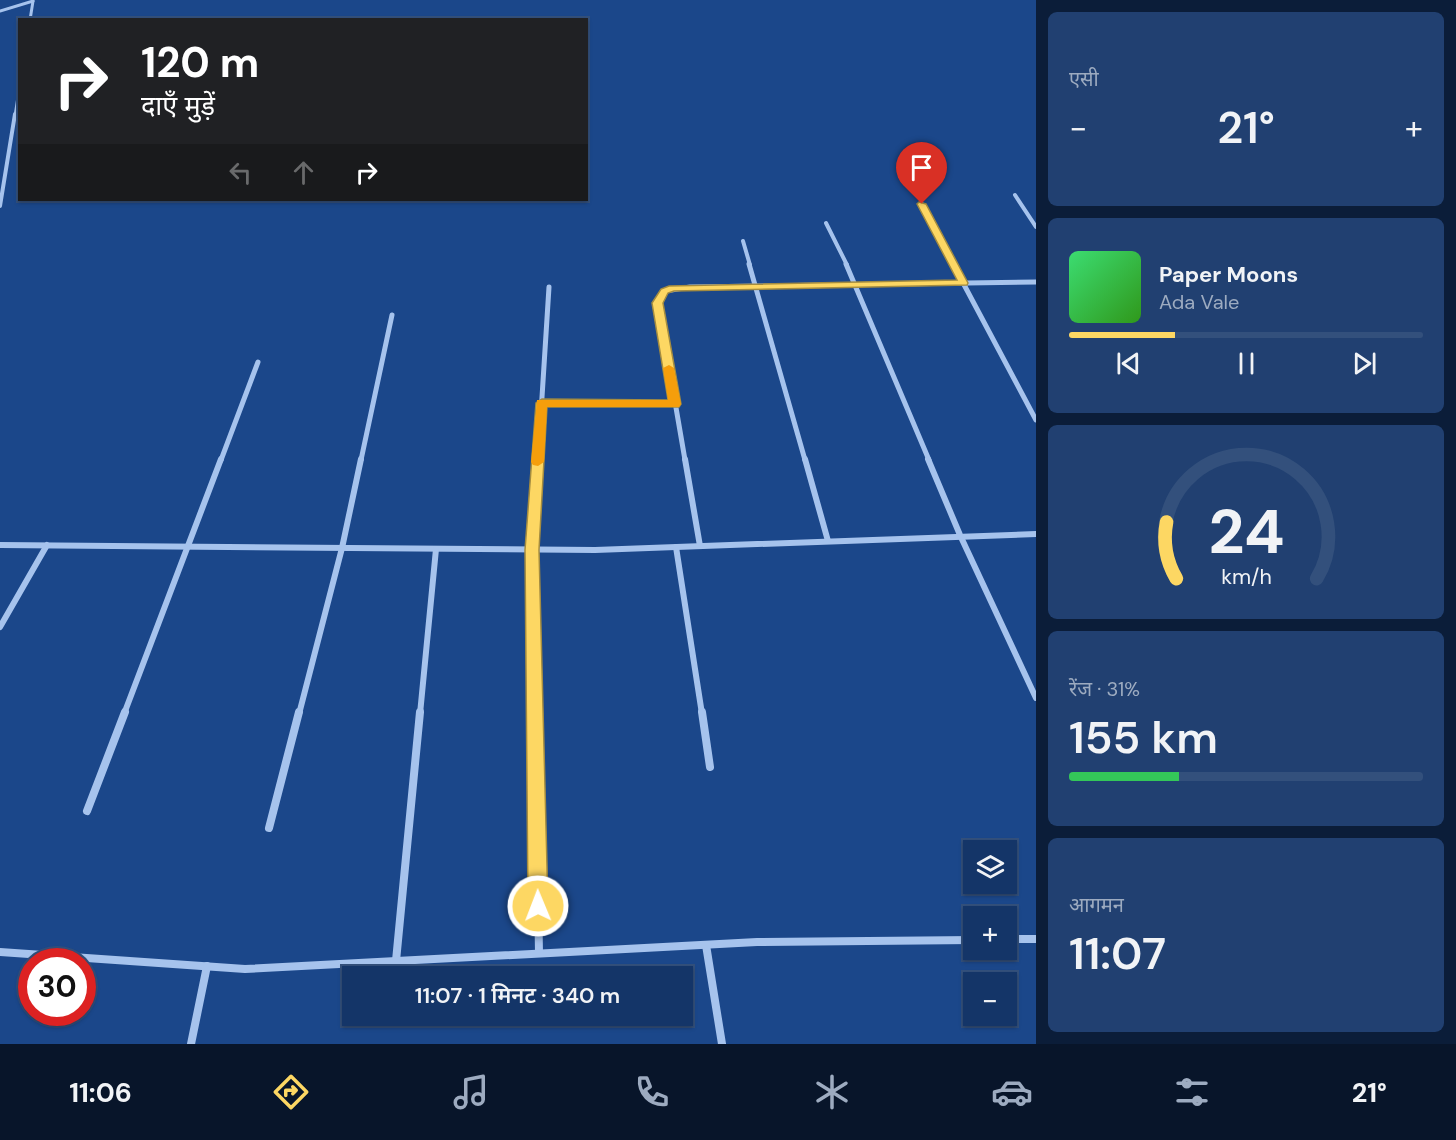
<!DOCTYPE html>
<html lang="hi">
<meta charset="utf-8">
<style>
:root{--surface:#143568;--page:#214071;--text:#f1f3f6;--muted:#9dabc0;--line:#33507c;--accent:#fdd763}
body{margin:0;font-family:"DM Sans","Noto Sans Devanagari",sans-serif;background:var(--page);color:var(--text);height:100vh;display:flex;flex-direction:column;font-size:22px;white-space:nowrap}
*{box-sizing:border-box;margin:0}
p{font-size:20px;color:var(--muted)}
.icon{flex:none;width:33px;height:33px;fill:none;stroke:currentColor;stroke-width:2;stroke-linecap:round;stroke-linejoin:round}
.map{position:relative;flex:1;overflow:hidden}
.sheet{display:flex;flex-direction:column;gap:12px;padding:12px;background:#0b1d39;width:420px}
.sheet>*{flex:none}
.guide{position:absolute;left:18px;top:18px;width:570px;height:183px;border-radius:0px;box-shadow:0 2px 4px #0004,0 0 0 2px var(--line);background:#202124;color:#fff;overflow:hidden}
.fabs{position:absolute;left:963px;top:840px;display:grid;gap:12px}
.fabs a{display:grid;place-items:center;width:54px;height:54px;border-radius:0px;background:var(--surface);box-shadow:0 2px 4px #0004,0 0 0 2px var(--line);font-size:30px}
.speed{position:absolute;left:18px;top:948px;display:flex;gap:12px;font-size:30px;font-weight:700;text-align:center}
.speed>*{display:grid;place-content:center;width:78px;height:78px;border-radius:50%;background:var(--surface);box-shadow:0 2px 4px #0004,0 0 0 2px var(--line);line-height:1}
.speed .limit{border:9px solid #d22;background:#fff;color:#111}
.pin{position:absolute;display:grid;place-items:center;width:51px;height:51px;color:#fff;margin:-62px -26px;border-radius:50% 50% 50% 0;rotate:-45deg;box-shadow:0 0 6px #0007}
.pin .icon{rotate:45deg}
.me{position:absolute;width:66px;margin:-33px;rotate:359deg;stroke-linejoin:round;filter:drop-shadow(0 0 4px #0008)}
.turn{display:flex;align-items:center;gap:21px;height:126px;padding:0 24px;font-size:27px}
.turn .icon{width:78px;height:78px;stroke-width:2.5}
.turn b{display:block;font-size:42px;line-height:51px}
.lanes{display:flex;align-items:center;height:57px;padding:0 24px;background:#0003;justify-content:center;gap:30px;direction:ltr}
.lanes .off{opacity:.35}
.big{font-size:45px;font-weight:600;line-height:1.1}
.sheet .widget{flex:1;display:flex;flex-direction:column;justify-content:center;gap:9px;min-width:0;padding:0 21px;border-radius:9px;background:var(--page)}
.sheet .dial{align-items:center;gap:0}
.dial svg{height:156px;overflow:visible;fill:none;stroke:var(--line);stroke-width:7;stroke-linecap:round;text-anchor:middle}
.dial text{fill:var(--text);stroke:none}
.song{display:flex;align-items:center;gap:18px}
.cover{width:72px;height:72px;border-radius:9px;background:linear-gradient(135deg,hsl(140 70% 55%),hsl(110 70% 35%))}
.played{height:6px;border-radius:3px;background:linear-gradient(90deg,var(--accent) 30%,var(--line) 30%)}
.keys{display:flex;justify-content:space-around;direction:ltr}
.heat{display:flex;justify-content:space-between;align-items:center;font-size:33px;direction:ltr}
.charge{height:9px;border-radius:4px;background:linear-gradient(90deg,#34c759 31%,var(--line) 0)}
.trip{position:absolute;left:342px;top:966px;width:351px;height:60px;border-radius:0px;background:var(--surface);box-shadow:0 2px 4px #0004,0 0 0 2px var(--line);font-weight:600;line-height:60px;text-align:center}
.tabs{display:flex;height:96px;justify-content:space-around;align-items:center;background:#08152a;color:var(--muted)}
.tabs .icon{width:42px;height:42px}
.tabs .active{color:var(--accent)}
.tabs b{font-size:27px;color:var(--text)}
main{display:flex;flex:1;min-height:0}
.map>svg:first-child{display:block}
</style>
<main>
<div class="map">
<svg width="1036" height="1044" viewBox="0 0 1036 1044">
<rect width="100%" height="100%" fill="#1b478a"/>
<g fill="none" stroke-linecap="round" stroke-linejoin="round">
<g stroke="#a6c3ed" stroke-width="3">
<polyline points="0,11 33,1"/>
<polyline points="30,20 33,1"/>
<polyline points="15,116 20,84"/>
</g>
<g stroke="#a6c3ed" stroke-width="4">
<polyline points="1015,195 1036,227"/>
<polyline points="922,204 954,265"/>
<polyline points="0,206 15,114"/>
<polyline points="826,223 847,265"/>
<polyline points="743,241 750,265"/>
</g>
<g stroke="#a6c3ed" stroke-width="5">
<polyline points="749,264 805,460"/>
<polyline points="846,264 929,460"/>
<polyline points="953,264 1036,420"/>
<polyline points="542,403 675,404"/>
<polyline points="221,460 258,362"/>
<polyline points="361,460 392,315"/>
<polyline points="538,460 549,287"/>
<polyline points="685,460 658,303 665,291 690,287 1036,282"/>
</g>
<g stroke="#a6c3ed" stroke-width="6">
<polyline points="685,459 700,546"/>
<polyline points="805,459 828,541"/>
<polyline points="928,459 960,535 1036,698"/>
<polyline points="0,545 595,550 1036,534"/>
<polyline points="676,547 702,714"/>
<polyline points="0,627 47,545"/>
<polyline points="124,714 221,459"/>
<polyline points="299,714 342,548 361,459"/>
<polyline points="420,714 436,549"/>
<polyline points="535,714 532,550 538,459"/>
</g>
<g stroke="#a6c3ed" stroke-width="8">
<polyline points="535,712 539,953"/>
<polyline points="702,712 710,767"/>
<polyline points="87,811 125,712"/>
<polyline points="269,828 299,712"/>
<polyline points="1006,939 1036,939"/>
<polyline points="706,945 722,1044"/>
<polyline points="0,952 245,969 757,942 974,940"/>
<polyline points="396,961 420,712"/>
<polyline points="191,1044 207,966"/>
</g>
</g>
<polygon fill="#fdd763" stroke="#a48c40" stroke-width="1.5" points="919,202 926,204 968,283 967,285 674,291 668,293 663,303 681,404 679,407 547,407 539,550 548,906 545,913 538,916 531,913 528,906 525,550 536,403 542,399 668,400 652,303 661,289 669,286 957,280 917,204"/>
<polygon fill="#f59e0b" points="669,365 674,368 681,404 679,407 547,407 544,462 538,466 533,465 531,462 537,400 668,400 663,368"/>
</svg>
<div class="fabs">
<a><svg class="icon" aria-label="layers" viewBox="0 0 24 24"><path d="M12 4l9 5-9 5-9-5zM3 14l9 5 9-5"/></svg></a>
<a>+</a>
<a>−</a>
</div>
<div class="speed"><div class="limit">30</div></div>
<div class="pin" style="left:922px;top:204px;background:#d93025"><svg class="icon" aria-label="arrive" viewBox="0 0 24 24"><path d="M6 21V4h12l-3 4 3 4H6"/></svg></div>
<svg class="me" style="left:538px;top:906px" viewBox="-20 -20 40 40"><circle r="17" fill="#fdd763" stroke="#fff" stroke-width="3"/><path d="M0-11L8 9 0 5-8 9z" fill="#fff"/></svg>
<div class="trip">11:07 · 1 मिनट · 340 m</div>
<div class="guide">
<div class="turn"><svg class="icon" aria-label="right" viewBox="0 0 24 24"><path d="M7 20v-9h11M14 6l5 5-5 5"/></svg><div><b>120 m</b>दाएँ मुड़ें</div></div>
<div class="lanes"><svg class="icon off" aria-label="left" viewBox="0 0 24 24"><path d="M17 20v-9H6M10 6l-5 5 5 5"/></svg><svg class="icon off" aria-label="ahead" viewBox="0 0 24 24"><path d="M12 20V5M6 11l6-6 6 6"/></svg><svg class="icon" aria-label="right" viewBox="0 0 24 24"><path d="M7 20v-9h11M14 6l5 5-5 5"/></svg></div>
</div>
</div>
<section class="sheet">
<div class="widget"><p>एसी</p>
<div class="heat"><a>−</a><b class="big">21°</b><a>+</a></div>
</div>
<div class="widget">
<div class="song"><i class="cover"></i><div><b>Paper Moons</b><p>Ada Vale</p></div></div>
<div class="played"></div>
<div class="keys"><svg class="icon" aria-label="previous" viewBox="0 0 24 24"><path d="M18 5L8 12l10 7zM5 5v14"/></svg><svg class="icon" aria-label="pause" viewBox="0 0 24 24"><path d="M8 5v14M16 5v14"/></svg><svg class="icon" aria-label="next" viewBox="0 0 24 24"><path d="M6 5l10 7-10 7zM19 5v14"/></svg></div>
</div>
<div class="widget dial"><svg viewBox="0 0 100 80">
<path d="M14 69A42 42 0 1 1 86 69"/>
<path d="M14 69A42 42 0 0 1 9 40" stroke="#fdd763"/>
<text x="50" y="56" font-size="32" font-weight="700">24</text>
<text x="50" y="72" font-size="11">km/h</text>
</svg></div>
<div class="widget"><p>रेंज · 31%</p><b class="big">155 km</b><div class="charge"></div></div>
<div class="widget"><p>आगमन</p><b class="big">11:07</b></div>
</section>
</main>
<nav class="tabs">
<b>11:06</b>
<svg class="icon active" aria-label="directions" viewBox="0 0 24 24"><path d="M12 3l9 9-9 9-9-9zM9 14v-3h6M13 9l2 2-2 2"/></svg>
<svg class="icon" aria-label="music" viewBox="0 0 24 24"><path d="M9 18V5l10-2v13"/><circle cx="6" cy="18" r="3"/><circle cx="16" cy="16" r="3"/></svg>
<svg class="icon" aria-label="phone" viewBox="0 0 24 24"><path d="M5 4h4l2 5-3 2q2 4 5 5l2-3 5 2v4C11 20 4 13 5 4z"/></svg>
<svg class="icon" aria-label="climate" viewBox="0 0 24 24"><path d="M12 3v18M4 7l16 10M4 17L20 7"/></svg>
<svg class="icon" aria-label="car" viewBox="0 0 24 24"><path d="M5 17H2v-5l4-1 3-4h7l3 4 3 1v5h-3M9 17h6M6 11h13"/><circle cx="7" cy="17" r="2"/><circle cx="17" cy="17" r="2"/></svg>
<svg class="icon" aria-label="filters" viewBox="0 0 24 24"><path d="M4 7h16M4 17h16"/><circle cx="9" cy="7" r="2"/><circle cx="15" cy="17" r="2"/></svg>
<b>21°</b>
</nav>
